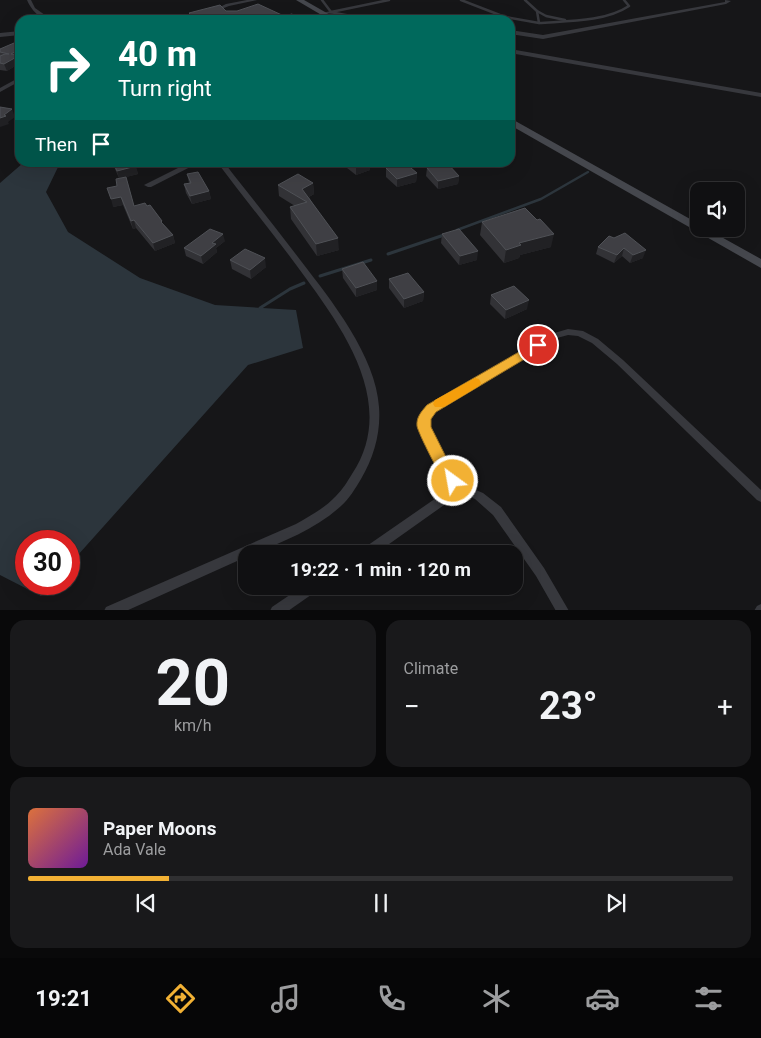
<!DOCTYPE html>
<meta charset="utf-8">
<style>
:root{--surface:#101012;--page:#19191b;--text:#f1f3f6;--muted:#9c9d9f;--line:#303032;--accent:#f2b134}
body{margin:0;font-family:Roboto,sans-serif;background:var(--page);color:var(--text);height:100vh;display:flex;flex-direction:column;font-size:19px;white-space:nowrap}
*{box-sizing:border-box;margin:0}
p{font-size:16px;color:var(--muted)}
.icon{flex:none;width:28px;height:28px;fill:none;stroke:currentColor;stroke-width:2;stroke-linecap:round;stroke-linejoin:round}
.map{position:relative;height:610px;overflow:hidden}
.side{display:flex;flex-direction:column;gap:10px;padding:10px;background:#09090a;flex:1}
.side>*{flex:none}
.hud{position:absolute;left:15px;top:15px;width:500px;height:152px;border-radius:15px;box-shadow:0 5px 20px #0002,0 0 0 1px var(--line);background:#00695c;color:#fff;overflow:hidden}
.tools{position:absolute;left:690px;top:182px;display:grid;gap:10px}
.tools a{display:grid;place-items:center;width:55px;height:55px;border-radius:10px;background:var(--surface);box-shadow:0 5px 20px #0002,0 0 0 1px var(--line);font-size:25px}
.speed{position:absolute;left:15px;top:530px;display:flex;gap:10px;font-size:25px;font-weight:700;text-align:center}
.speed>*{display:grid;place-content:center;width:65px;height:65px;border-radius:50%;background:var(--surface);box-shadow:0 5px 20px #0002,0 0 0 1px var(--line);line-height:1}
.speed .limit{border:8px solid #d22;background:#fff;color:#111}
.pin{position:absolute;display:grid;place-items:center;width:42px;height:42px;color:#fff;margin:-21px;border:2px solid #fff;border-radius:50%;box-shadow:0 1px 5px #0007}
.me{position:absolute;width:55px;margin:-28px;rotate:328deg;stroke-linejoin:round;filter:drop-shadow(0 0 4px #0008)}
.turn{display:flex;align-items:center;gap:18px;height:105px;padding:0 20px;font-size:22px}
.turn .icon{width:65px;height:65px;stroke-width:2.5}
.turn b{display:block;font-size:35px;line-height:42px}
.then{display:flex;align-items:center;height:48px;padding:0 20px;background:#0003;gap:10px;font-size:19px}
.big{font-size:38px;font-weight:700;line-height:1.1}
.side .card{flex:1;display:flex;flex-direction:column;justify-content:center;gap:8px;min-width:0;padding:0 18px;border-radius:15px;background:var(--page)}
.side .dial{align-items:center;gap:0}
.dial b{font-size:65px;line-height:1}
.song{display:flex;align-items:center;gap:15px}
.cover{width:60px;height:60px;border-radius:8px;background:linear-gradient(135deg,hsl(20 70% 55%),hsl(280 70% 35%))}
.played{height:5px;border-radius:2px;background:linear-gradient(90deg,var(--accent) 20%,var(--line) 20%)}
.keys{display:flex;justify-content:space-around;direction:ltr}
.heat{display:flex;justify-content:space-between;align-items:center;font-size:28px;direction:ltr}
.side .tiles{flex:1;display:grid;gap:10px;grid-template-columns:1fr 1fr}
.card:last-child{grid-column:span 2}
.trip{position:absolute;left:238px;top:545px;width:285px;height:50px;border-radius:15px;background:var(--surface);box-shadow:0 5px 20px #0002,0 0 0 1px var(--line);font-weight:700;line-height:50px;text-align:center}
.dock{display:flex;height:80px;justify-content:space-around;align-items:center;background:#060607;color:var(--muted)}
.dock .icon{width:35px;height:35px}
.dock .on{color:var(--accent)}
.dock b{font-size:22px;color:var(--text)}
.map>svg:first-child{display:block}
</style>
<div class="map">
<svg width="761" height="611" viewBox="0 0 761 611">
<rect width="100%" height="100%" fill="#161618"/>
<polygon fill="#2c353c" points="23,163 60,163 46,192 68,232 140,278 215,305 296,310 303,348 248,365 69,565 69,541 26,541 26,584 52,584 41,596 0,575 0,183"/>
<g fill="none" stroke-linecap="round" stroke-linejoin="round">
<polyline stroke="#2c353c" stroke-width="2.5" points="457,230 541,199 588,172"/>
<g stroke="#2c353c" stroke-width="3">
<polyline points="388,254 444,235"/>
<polyline points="320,276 371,260"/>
<polyline points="260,308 290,289 304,283"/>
</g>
<g stroke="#37383d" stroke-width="2.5">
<polyline points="322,0 331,12 389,0"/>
<polyline points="461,0 505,17 539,23 537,11 525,0"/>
<polyline points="537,11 546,16 565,20"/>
<path d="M 539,23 C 567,21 605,22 629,6 L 624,0"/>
</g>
<g fill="#37383d" fill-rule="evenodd">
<path d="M 27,0 L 31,0 L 35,8 L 52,20 C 40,20 31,10 27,0 Z"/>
<polygon points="247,0 257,0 229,6 214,12 212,11 226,4"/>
<polygon points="725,0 731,1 726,4 543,39 510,34 510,30 543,35 725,2"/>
<path d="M 331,11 L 369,18 L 372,20 C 358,20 347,16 334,14 C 329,13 326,14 322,13 Z"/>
<polygon points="201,13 203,14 203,15 183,20 174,20"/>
<polygon points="331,16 333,17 333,19 320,20"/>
<polygon points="20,31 20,35 0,37 0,33"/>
<polygon points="510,49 761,93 761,97 510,53"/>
<polygon points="20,77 20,81 0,92 0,88"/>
<polygon points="190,162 200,162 151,187 148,187 144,185"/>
<path d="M 217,162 L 224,162 L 233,174 C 256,203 279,232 301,261 C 331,300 376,356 379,407 C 381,432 374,457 361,479 C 355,489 349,499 341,506 C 316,529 284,541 254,554 L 246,554 L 246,557 L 126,611 L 104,611 L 106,607 L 296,524 C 310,516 325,508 336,496 C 343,489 347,482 352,474 C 397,406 346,333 305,277 C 277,238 246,201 217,162 Z"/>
<polygon points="568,329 583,331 598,339 623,360 761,490 761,502 757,500 617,364 592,343 578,336 568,335 557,338 435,412 430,419 429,427 451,470 464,485 483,493 501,507 544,568 569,611 556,611 536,576 493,515 475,499 461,493 375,554 359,554 361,550 452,487 443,476 419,427 420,418 427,406 551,334"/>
<polygon points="303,586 320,586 318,590 288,611 270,611 272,607"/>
<polygon points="761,604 761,611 754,611 757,606"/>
</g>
<g fill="#45474d" fill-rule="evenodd">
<polygon points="296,0 304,0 339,20 330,20"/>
<polygon points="510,118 699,224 699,229 707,229 761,259 761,268 510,125"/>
</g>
</g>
<g fill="#323236">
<polygon points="226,11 284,16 300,20 190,20 189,13"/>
<polygon points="20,43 20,63 7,71 0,70 0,49"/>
<polygon points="112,162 134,162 138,174 126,177 134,206 147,206 173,235 175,243 155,251 136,228 133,229 123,205 113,207 119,178"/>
<polygon points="342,162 370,162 370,170 356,175 342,164"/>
<polygon points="487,162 506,162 506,164 495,168"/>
<polygon points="386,168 417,173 416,182 397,187 386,177"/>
<polygon points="427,168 459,176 458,184 438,189 426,176"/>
<polygon points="187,174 209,191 211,199 192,204 186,193 184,184 189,183"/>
<polygon points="313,183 314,194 309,197 339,250 317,256 291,219 290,207 295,206 279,196 278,185"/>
<polygon points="482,222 551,247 520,255 519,258 504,263 480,235"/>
<polygon points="442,234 477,260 459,265 441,243"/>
<polygon points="609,236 643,258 630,263 622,256 614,263 596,254 598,247"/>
<polygon points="225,241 216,248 217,252 203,264 186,256 184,248"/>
<polygon points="230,260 266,267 251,279 232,269"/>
<polygon points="342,269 377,290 356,297 343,278"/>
<polygon points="389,279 424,292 423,301 404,308 389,288"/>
<polygon points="491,295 527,309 505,319 490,304"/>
</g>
<g fill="#212124">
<polygon points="20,49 20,63 7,71 4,64 11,54"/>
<polygon points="12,109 15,117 8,122 9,124 0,127 0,118"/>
<polygon points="368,162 370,162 370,170 356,175 356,167"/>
<polygon points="496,162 506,162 506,164 495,168"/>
<polygon points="136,166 138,174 119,179 117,171"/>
<polygon points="417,173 416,182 397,187 397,179"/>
<polygon points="459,176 458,184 438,189 438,181"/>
<polygon points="313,183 314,194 303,200 302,189"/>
<polygon points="209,191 211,199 192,204 190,196"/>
<polygon points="121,197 123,205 113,207 111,199"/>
<polygon points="134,220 136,228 133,229 131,221"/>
<polygon points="223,234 225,241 216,248 217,252 203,264 201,256 212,243"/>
<polygon points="554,234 551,247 520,255 519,258 504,263 506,250 519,243"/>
<polygon points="173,235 175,243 155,251 153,243"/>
<polygon points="338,238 339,250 317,256 316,244"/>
<polygon points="624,248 622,256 614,263 617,255"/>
<polygon points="646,250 643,258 630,263 633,255"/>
<polygon points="478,251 477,260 459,265 460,256"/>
<polygon points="265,258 266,267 251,279 250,270"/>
<polygon points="377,281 377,290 356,297 356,288"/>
<polygon points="424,292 423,301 404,308 404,299"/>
<polygon points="529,300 527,309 505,319 506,310"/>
</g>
<g fill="#3f3f44" stroke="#4f5156">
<polygon points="258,4 284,16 292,14 300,20 224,20 222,19 216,20 196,20 189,13 220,5 226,11 237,11"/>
<polygon points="14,43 20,43 20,49 11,54 20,55 4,64 0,63 0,56 5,54 9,54 0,52 0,49"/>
<polygon points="0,107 12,109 4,115 6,116 0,118"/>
<polygon points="113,162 134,162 136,166 117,171"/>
<polygon points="351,162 368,162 356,167"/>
<polygon points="405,163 417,173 397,179 386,168"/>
<polygon points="447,163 459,176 438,181 427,168"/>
<polygon points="198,172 209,191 190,196 184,184 191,183 187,174"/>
<polygon points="298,174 313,183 302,189 338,238 316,244 290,207 307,202 278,185"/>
<polygon points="126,177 134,206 145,203 147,206 150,205 162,221 161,222 173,235 153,243 134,220 131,221 121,197 111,199 107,188 117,186 116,179"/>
<polygon points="525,208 537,220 540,219 554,234 519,243 521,245 506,250 482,222"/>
<polygon points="210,229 223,234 212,243 216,244 201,256 184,248"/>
<polygon points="459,229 478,251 460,256 442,234"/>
<polygon points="625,233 646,250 633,255 624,248 617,255 598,247 609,236 614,238"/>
<polygon points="245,249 265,258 250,270 230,260"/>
<polygon points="363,262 377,281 356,288 342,269"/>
<polygon points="408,273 424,292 404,299 389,279"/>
<polygon points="514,286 529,300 506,310 491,295"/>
</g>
<path fill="#f2b134" stroke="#9d7322" d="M 538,341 L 543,342 L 545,345 L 543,348 L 436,412 L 431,419 L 431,427 L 452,469 L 460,481 L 458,485 C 454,487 451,487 447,484 C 442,480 418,433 417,426 C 416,417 422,411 427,405 Z"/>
<polygon fill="#f59e0b" points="475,378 479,379 481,383 479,386 444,407 435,407 433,404 435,400"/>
</svg>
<div class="tools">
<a><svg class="icon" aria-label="sound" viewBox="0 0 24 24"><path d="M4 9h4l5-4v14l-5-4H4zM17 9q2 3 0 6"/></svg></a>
</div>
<div class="speed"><div class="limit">30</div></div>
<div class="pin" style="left:538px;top:345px;background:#d93025"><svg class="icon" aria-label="arrive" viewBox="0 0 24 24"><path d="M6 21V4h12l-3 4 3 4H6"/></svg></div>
<svg class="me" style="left:453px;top:481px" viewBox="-20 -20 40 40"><circle r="17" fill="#f2b134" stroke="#fff" stroke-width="3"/><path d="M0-11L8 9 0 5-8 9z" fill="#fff"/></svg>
<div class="trip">19:22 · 1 min · 120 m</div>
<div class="hud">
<div class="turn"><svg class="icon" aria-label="right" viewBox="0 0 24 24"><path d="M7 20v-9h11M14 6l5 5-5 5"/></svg><div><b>40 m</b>Turn right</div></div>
<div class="then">Then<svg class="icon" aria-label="arrive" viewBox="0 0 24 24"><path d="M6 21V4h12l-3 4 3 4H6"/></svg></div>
</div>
</div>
<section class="side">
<div class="tiles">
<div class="card dial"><b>20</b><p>km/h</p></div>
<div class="card"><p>Climate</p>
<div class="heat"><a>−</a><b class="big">23°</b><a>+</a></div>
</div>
<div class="card">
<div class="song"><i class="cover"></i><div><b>Paper Moons</b><p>Ada Vale</p></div></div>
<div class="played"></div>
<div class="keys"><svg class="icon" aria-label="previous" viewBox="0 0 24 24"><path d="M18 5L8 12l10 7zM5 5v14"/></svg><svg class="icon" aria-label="pause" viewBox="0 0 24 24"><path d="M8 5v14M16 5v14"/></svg><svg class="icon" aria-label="next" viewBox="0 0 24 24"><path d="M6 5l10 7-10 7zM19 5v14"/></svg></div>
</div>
</div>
</section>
<nav class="dock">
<b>19:21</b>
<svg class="icon on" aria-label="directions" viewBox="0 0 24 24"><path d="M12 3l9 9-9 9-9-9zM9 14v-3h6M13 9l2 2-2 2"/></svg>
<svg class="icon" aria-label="music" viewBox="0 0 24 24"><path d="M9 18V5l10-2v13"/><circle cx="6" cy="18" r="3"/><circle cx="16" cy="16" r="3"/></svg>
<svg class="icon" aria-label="phone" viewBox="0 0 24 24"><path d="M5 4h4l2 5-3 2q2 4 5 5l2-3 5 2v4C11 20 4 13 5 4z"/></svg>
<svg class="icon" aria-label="climate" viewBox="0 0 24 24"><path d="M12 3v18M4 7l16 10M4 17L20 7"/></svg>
<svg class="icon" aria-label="car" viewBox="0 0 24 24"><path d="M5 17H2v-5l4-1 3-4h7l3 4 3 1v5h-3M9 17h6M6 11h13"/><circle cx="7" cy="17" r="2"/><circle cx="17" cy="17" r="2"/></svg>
<svg class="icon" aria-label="filters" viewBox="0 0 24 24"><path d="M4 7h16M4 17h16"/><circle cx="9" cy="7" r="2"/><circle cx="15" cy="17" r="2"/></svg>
</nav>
